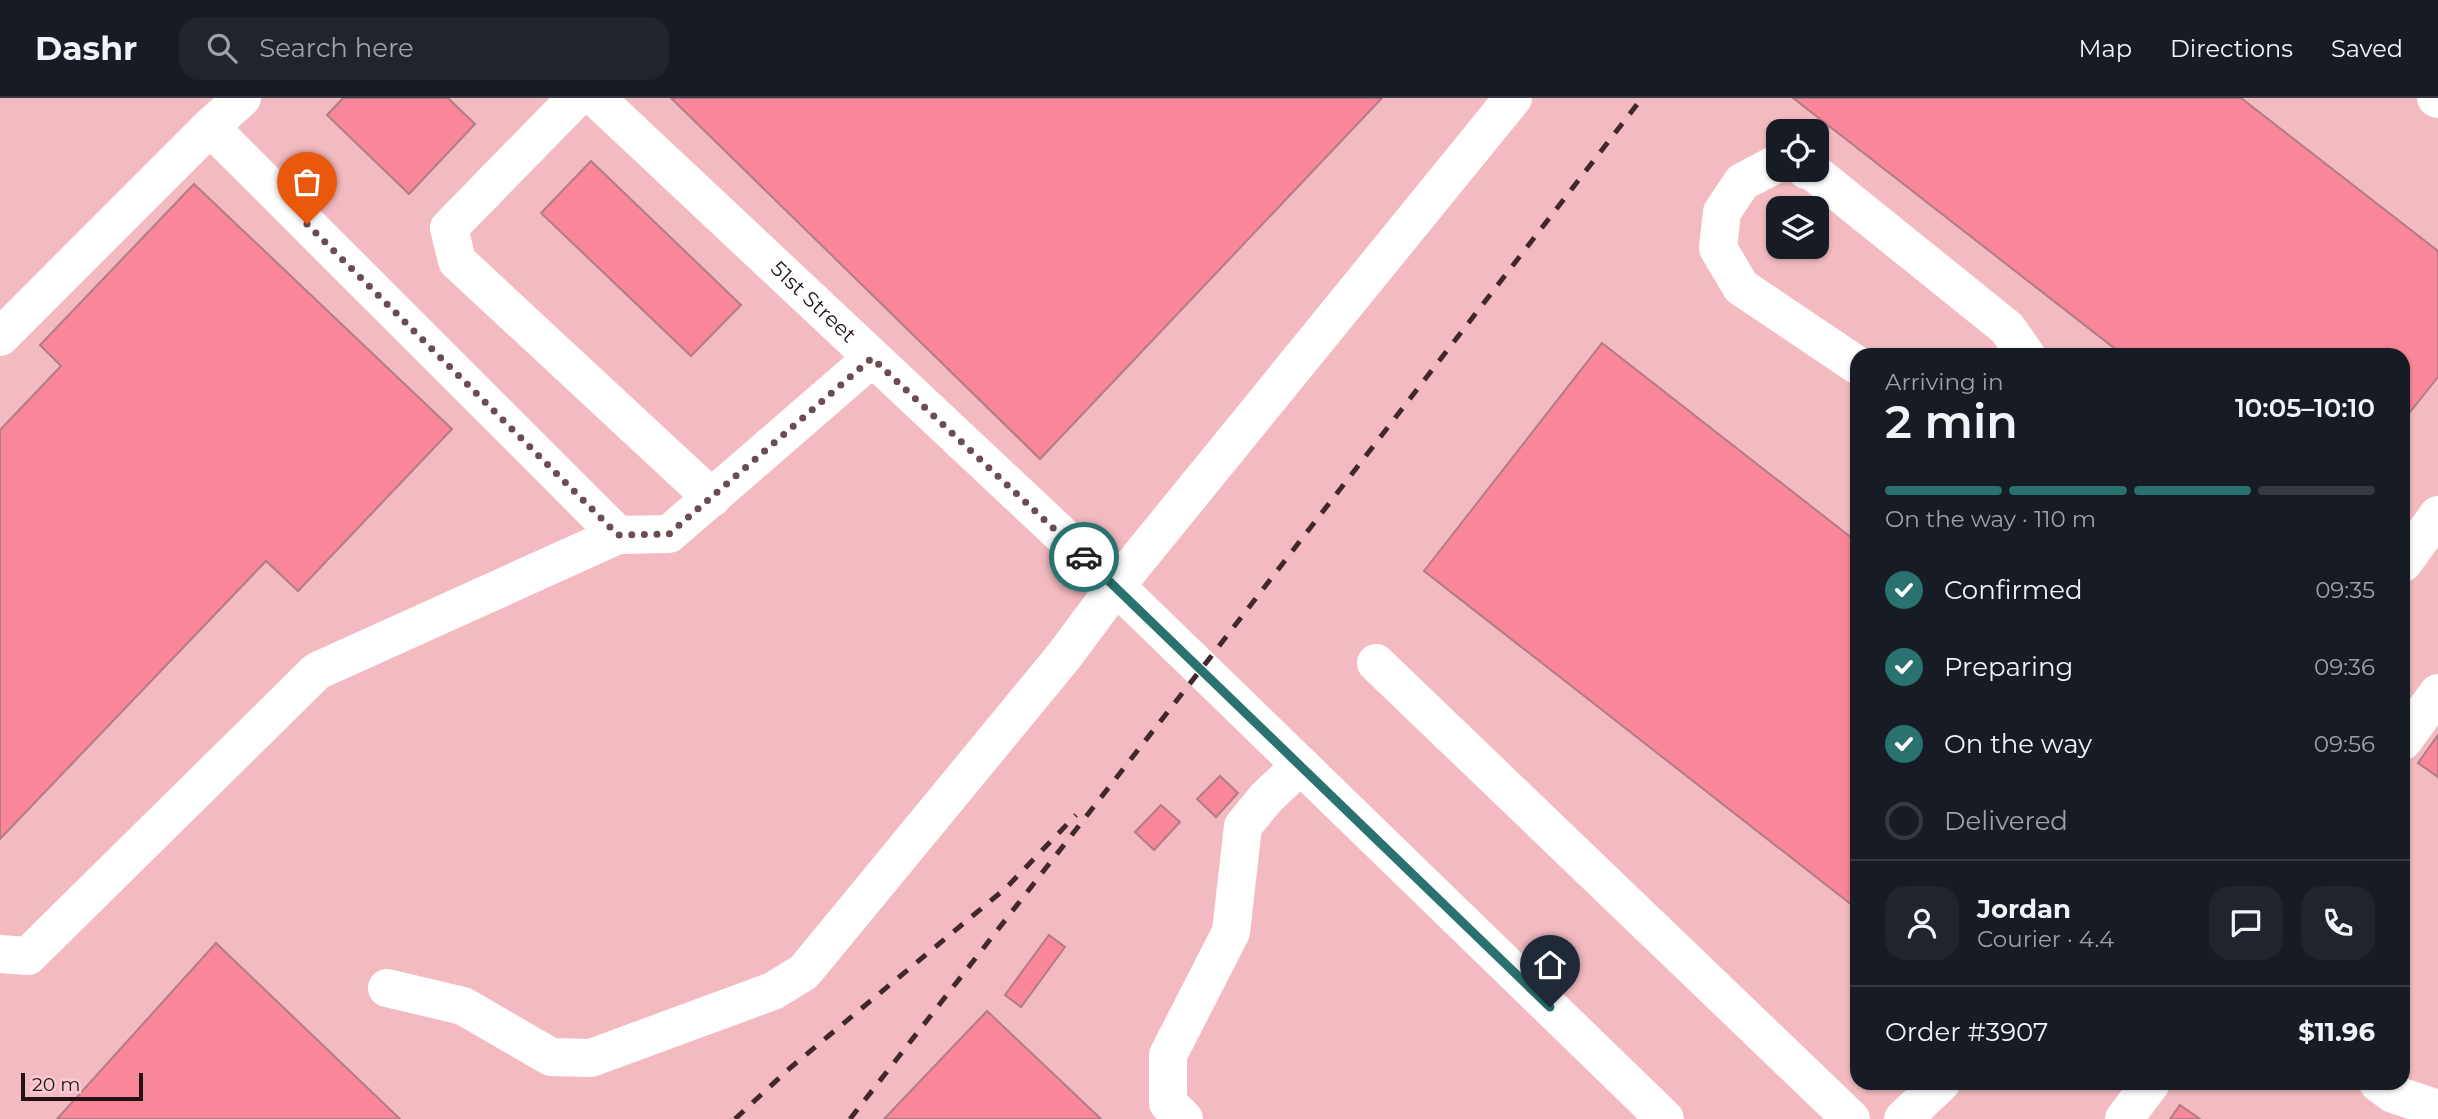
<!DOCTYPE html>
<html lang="en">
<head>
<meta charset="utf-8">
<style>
	body { margin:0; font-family:Montserrat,sans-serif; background:#20242c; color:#f1f3f6; height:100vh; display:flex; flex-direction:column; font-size:26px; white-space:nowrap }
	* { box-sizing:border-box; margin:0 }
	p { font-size:23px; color:#9ea1a6 }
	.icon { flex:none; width:38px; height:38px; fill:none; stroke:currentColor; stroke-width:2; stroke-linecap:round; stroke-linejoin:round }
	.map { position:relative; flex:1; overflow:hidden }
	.drawer { position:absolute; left:1850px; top:250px; width:560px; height:742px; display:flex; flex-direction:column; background:#171b24; border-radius:21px; box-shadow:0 2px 5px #0004 }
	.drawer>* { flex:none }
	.tools { position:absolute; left:1766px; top:21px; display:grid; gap:14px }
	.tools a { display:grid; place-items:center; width:63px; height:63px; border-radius:14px; background:#171b24; box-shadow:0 2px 5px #0004; font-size:35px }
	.scale { position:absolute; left:21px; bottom:18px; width:122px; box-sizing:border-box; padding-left:7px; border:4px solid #241114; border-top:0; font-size:19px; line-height:24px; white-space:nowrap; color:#241114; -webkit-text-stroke:5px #f9cbd0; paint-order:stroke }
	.pin { position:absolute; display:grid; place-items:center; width:60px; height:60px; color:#fff; margin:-72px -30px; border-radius:50% 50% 50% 0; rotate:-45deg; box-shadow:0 0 7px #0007 }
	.pin .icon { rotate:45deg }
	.courier { position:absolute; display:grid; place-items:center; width:70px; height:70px; margin:-35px; border:5px solid #29726f; border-radius:50%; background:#fff; color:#222; box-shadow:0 2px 9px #0007 }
	.head em { font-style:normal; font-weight:600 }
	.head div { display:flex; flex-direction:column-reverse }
	.head { display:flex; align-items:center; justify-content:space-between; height:119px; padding:0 35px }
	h1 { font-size:46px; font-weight:600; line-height:52px }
	.bar { display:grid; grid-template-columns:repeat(4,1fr); gap:10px 7px; align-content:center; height:84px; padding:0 35px }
	.bar i { height:9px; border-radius:5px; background:#363941 }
	.bar .on { background:#29726f }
	.bar p { grid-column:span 4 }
	.line { display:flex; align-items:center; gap:18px; padding:0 35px; border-top:2px solid #363941 }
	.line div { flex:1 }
	.round { display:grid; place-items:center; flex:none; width:74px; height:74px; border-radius:21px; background:#20242c }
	ol { padding:0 35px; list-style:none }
	li { display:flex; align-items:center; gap:21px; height:77px }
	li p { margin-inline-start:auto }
	li .icon { padding:7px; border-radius:50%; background:#29726f; color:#fff; stroke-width:4 }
	li:last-child { color:#9ea1a6 }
	li i { width:38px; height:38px; border:4px solid #363941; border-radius:50% }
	header { display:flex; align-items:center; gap:42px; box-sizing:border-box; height:98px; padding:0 35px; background:#171b24; border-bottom:2px solid #363941 }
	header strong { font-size:33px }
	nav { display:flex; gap:38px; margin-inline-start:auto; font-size:24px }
	.search { width:490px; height:63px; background:#20242c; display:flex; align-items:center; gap:18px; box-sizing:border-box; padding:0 24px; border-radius:21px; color:#9ea1a6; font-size:26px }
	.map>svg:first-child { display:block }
	.building { fill:#f98699; stroke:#b17d84; stroke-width:2 }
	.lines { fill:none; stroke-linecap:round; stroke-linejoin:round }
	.minor { stroke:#fff; stroke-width:38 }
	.rail { stroke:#40282b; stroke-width:5; stroke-dasharray:12 12; stroke-linecap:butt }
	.done { stroke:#6c4c51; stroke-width:7; stroke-dasharray:0 12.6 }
	.route { stroke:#29726f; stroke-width:9 }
	.labels { text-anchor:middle; stroke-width:7; stroke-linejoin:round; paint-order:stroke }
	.street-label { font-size:21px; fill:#241114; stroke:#f9cbd0 }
</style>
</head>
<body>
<header>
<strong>Dashr</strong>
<div class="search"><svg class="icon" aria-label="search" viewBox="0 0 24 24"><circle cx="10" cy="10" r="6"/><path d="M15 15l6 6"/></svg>Search here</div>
<nav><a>Map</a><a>Directions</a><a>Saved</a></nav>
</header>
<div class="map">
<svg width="2438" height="1021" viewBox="0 0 2438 1021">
	<rect width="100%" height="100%" fill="#f3bbc1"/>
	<path class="building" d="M 343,0 L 448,0 L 475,26 L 409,96 L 327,17 Z
		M 671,0 L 1382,0 L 1040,361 Z
		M 1793,0 L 2241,0 L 2438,153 L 2438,279 L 2403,323 L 2403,257 L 2123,257 Z
		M 591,63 L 741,207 L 691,258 L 541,115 Z
		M 194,86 L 452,331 L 298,493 L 266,463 L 0,741 L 0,332 L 61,268 L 40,247 Z
		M 1602,245 L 1857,444 L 1857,811 L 1424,473 Z
		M 2438,637 L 2438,679 L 2418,665 Z
		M 1220,678 L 1238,695 L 1216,719 L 1197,701 Z
		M 1161,707 L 1180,724 L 1154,752 L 1135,734 Z
		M 1049,837 L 1065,849 L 1021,909 L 1005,897 Z
		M 216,845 L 400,1021 L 57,1021 Z
		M 987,913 L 1101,1021 L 884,1021 Z
		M 2180,1007 L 2200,1021 L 2170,1021 Z"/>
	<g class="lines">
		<g class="minor">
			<path d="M 576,0 L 449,130 L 457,163 L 712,400"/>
			<path id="s1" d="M 596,0 L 1116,488 L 1665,1021"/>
			<path d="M 2436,0 L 2438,1"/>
			<path d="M 210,29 L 242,0"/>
			<path d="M 1778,65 L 1742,84 L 1722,114 L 1718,150 L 1741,189 L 1857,267"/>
			<path d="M 1806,72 L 1812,73 L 2007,230 L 2026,257"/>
			<path d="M 0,239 L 210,29 L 618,437"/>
			<path d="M 2403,465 L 2438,417"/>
			<path d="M 1376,565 L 1851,1021"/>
			<path d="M 2403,643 L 2438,595"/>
			<path d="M 0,856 L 28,858 L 317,573 L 618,437 L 669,436 L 872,260"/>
			<path d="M 387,890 L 463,908 L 551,959 L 591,960 L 773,893 L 804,874 L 1064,558 L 1116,488 L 1513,0"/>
			<path d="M 2378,985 L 2393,996 L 2438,1011"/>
			<path d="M 1184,1021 L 1168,1005 L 1168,957 L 1231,834 L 1243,728 L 1266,700 L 1301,667"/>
			<path d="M 1903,1021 L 1941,985"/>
			<path d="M 2124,1021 L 2151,985"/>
		</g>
		<path class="rail" d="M 735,1021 L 790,970 L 1006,790 L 1076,717
			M 850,1021 L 1202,570 L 1642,0"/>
	</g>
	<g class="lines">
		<path class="done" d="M 307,126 L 618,437 L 669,436 L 872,260 L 1084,459"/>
		<path class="route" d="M 1084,459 L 1550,909"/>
	</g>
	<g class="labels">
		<g class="street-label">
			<text dy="7" stroke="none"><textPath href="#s1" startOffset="298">51st Street</textPath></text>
		</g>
	</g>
</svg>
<div class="tools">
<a><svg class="icon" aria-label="locate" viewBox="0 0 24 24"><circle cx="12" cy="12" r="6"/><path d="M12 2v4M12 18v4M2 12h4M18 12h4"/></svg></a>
<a><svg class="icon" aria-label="layers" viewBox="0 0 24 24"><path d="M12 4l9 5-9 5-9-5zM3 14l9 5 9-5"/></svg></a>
</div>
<div class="scale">20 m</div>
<div class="pin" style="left:307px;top:126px;background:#ea580c"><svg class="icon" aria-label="bag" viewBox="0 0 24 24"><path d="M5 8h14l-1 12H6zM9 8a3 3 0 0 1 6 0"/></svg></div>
<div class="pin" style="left:1550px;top:909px;background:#1f2937"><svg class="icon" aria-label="home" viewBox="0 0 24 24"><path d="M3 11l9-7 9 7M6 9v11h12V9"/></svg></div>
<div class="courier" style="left:1084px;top:459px"><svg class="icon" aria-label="car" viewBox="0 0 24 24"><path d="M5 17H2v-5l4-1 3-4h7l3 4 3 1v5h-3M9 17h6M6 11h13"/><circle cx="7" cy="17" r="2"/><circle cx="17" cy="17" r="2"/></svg></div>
<section class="drawer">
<div class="head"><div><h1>2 min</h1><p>Arriving in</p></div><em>10:05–10:10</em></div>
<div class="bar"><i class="on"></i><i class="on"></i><i class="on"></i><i></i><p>On the way · 110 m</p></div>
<ol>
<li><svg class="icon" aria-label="check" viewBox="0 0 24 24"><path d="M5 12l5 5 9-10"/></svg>Confirmed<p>09:35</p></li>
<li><svg class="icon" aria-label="check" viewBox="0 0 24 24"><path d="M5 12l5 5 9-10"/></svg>Preparing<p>09:36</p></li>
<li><svg class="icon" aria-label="check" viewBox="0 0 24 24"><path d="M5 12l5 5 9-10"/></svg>On the way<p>09:56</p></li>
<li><i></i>Delivered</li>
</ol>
<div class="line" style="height:126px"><a class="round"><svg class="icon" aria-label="person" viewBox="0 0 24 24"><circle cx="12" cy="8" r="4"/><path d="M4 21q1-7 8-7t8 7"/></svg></a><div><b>Jordan</b><p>Courier · 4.4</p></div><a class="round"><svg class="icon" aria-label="chat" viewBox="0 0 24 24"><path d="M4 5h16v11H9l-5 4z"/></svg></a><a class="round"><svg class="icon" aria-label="phone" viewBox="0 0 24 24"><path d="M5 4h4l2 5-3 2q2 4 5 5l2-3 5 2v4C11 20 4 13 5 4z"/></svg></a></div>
<div class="line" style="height:91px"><div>Order #3907</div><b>$11.96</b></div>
</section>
</div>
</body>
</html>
